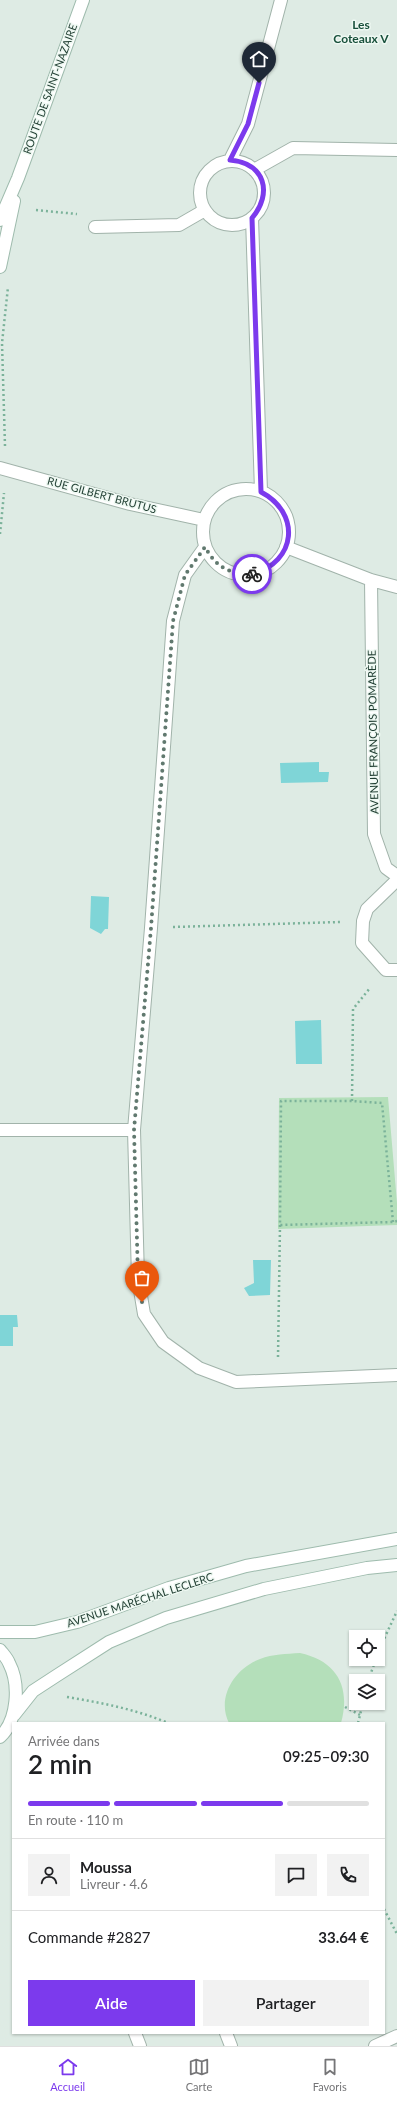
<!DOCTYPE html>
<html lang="fr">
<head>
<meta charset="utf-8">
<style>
	body { margin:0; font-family:Lato,sans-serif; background:#f2f2f2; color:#202124; height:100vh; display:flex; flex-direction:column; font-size:15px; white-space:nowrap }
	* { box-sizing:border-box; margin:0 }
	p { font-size:13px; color:#757577 }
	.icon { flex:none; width:22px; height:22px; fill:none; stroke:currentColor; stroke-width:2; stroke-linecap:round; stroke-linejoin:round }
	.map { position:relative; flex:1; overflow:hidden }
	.sheet { position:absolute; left:12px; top:1722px; width:373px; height:312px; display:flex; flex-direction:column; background:#fff; border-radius:0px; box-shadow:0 1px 3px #0004 }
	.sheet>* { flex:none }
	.controls { position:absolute; left:349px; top:1630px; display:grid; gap:8px }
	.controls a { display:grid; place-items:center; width:36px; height:36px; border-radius:0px; background:#fff; box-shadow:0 1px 3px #0004; font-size:20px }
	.pin { position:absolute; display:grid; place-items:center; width:34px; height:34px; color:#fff; margin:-41px -17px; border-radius:50% 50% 50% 0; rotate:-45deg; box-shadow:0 0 4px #0007 }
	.pin .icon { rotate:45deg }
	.courier { position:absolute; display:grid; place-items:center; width:40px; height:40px; margin:-20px; border:3px solid #7c3aed; border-radius:50%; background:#fff; color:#222; box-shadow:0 1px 5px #0007 }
	.summary em { font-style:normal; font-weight:600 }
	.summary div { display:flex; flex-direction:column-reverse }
	.summary { display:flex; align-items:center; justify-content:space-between; height:68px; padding:0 16px }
	h1 { font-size:26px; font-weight:600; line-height:30px }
	.bar { display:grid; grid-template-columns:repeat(4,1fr); gap:6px 4px; align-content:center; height:48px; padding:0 16px }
	.bar i { height:5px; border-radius:3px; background:#e0e0e0 }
	.bar .current { background:#7c3aed }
	.bar p { grid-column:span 4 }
	.line { display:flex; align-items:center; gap:10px; padding:0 16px; border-top:1px solid #e0e0e0 }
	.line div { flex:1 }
	.round { display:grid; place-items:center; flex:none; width:42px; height:42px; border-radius:0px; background:#f2f2f2 }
	.action { display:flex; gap:8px; margin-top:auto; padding:8px 16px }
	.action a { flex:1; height:46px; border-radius:0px; background:#7c3aed; color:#fff; font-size:16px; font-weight:600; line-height:46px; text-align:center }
	.action a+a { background:#f2f2f2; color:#202124 }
	.tabs { display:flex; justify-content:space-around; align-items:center; height:56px; border-top:1px solid #e0e0e0; background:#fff; font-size:11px; color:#757577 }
	.tabs a { display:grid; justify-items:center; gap:2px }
	.tabs .current { color:#7c3aed }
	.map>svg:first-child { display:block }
	.green { fill:#b4dfba }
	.water { fill:#7fd5d7 }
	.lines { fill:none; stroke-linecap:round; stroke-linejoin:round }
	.lane-casing { stroke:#a1b3aa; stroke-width:14 }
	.street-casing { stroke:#a1b3aa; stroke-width:14 }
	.secondary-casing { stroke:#9ebbad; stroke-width:14 }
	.path { stroke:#7bb29a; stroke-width:2.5; stroke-dasharray:2 3; stroke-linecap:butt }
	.lane { stroke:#fff; stroke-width:12 }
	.street { stroke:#fff; stroke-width:12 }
	.secondary { stroke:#fff; stroke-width:12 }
	.done { stroke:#61796f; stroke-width:4; stroke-dasharray:0 7.2 }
	.route { stroke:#7c3aed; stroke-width:5 }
	.labels { text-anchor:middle; stroke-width:3; stroke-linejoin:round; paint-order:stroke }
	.street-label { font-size:11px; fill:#1e3c30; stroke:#eef8f2 }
	.neighbourhood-label { font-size:12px; font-weight:bold; fill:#18503b; stroke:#eef8f2 }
</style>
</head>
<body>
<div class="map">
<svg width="397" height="2046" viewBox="0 0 397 2046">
	<rect width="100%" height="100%" fill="#deebe4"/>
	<path class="green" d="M 388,1097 L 397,1203 L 397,1225 L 278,1229 L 279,1098 Z
		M 300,1653 C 337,1661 351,1687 341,1723 L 229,1723 C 216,1697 235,1668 260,1659 C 273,1654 286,1654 300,1653 Z"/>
	<path class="water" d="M 319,762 L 319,772 L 329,772 L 328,782 L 281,783 L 280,763 Z
		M 91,896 L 109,897 L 108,929 L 105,929 L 101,934 L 90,928 Z
		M 321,1020 L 322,1064 L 296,1064 L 295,1021 Z
		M 253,1260 L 271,1260 L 270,1295 L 249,1296 L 244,1288 L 254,1283 Z
		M 0,1315 L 17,1315 L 18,1327 L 13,1327 L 13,1346 L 0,1346 Z"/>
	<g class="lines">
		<g class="lane-casing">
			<path id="lane" d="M 135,2033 L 140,2046
				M 226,2033 L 231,2046
				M 375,2046 L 397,2036"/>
		</g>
		<g class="street-casing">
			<path id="street" d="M 230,160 L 248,124 L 281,0
				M200 193a32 32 0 1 1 64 0a32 32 0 1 1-64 0Z
				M 254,170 L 293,148 L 397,150
				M 252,218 L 261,491
				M 95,227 L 179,225 L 205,210
				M 0,468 L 130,504 L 204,520
				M203 532a43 43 0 1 1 86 0a43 43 0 1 1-86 0Z
				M 205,547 L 185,575 L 173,621 L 151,928 L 134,1130 L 138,1278 L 144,1314 L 163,1342 L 199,1368 L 236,1382 L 397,1375
				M 286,547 L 371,580 L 397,587
				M 371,580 L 374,834 L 386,868 L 397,876
				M 397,880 L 367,909 L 363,921 L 362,943 L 386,970 L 397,970
				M 0,1130 L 134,1130"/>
		</g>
		<g class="secondary-casing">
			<path id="secondary" d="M 0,220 L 18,178 L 83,0
				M 0,267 L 14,201
				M 0,1632 L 35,1632 L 77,1622 L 169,1588 L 246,1566 L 397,1539
				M 0,1650 C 3,1654 7,1658 9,1663 C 20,1684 18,1720 0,1737
				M 14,1715 L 33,1691 L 56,1676 L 109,1642 L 166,1618 L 264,1589 L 367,1568 L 397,1565"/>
		</g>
		<path class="path" d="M 36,210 L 77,214
			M 5,446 L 2,343 L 8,287
			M 0,534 L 4,493
			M 173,927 L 340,922
			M 352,1101 L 353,1009 L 370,988
			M 393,1222 L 382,1103 L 352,1101 L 281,1101 L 280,1225 L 393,1222 L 397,1221
			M 278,1357 L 280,1225
			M 378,1652 L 397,1611
			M 368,1681 L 376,1659
			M 67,1697 C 102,1703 135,1709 168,1723
			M 345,1707 L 360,1715
			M 358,1723 L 363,1703
			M 384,1909 L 397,1934"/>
		<use href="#lane" class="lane"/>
		<use href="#street" class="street"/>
		<use href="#secondary" class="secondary"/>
	</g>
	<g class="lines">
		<path class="done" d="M 142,1302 L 138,1278 L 134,1130 L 151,928 L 173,621 L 185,575 L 205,547 C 216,567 229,574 252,574"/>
		<path class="route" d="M 252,574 C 297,562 301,513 261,492 L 252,218 C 273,193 265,163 230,160 L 248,124 L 259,83"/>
	</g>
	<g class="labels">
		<g class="street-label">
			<text transform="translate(50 89) rotate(-70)" y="4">ROUTE DE SAINT-NAZAIRE</text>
			<text transform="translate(102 495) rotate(15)" y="4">RUE GILBERT BRUTUS</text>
			<text transform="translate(373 732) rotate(-91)" y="4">AVENUE FRANÇOIS POMARÈDE</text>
			<text transform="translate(140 1600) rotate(-18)" y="4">AVENUE MARÉCHAL LECLERC</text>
		</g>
		<g class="neighbourhood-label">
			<text x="361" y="29">Les<tspan x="361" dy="14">Coteaux V</tspan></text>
		</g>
	</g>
</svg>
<div class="controls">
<a><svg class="icon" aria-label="locate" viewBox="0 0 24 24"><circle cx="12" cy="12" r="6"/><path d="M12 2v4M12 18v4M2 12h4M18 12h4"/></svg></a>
<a><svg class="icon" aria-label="layers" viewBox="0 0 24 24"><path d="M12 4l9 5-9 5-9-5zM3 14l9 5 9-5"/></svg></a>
</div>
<div class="pin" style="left:142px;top:1302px;background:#ea580c"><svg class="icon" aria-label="bag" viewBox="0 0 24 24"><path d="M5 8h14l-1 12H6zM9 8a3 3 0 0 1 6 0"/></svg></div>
<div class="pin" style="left:259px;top:83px;background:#1f2937"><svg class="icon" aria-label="home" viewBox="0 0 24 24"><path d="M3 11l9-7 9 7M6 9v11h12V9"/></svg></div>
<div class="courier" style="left:252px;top:574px"><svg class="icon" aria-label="bike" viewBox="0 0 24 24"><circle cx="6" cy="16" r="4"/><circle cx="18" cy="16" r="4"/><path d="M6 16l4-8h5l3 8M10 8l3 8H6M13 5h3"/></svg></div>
<section class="sheet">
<div class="summary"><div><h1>2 min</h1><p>Arrivée dans</p></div><em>09:25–09:30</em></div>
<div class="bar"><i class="current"></i><i class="current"></i><i class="current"></i><i></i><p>En route · 110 m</p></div>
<div class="line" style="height:72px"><a class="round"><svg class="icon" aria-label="person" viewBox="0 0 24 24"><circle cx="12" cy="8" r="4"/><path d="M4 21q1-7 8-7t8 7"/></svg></a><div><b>Moussa</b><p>Livreur · 4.6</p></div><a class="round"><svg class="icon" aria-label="chat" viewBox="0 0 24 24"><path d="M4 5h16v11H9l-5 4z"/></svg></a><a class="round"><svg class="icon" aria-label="phone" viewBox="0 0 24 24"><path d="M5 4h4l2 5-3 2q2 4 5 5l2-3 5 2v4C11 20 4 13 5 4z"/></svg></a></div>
<div class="line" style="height:52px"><div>Commande #2827</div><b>33.64 €</b></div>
<div class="action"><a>Aide</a><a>Partager</a></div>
</section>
</div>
<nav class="tabs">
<a class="current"><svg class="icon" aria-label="home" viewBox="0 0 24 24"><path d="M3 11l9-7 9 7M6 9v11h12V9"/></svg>Accueil</a>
<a><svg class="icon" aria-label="map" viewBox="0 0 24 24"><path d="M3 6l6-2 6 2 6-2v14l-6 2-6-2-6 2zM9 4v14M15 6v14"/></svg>Carte</a>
<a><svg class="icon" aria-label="saved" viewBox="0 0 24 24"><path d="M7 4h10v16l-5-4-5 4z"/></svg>Favoris</a>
</nav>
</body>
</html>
